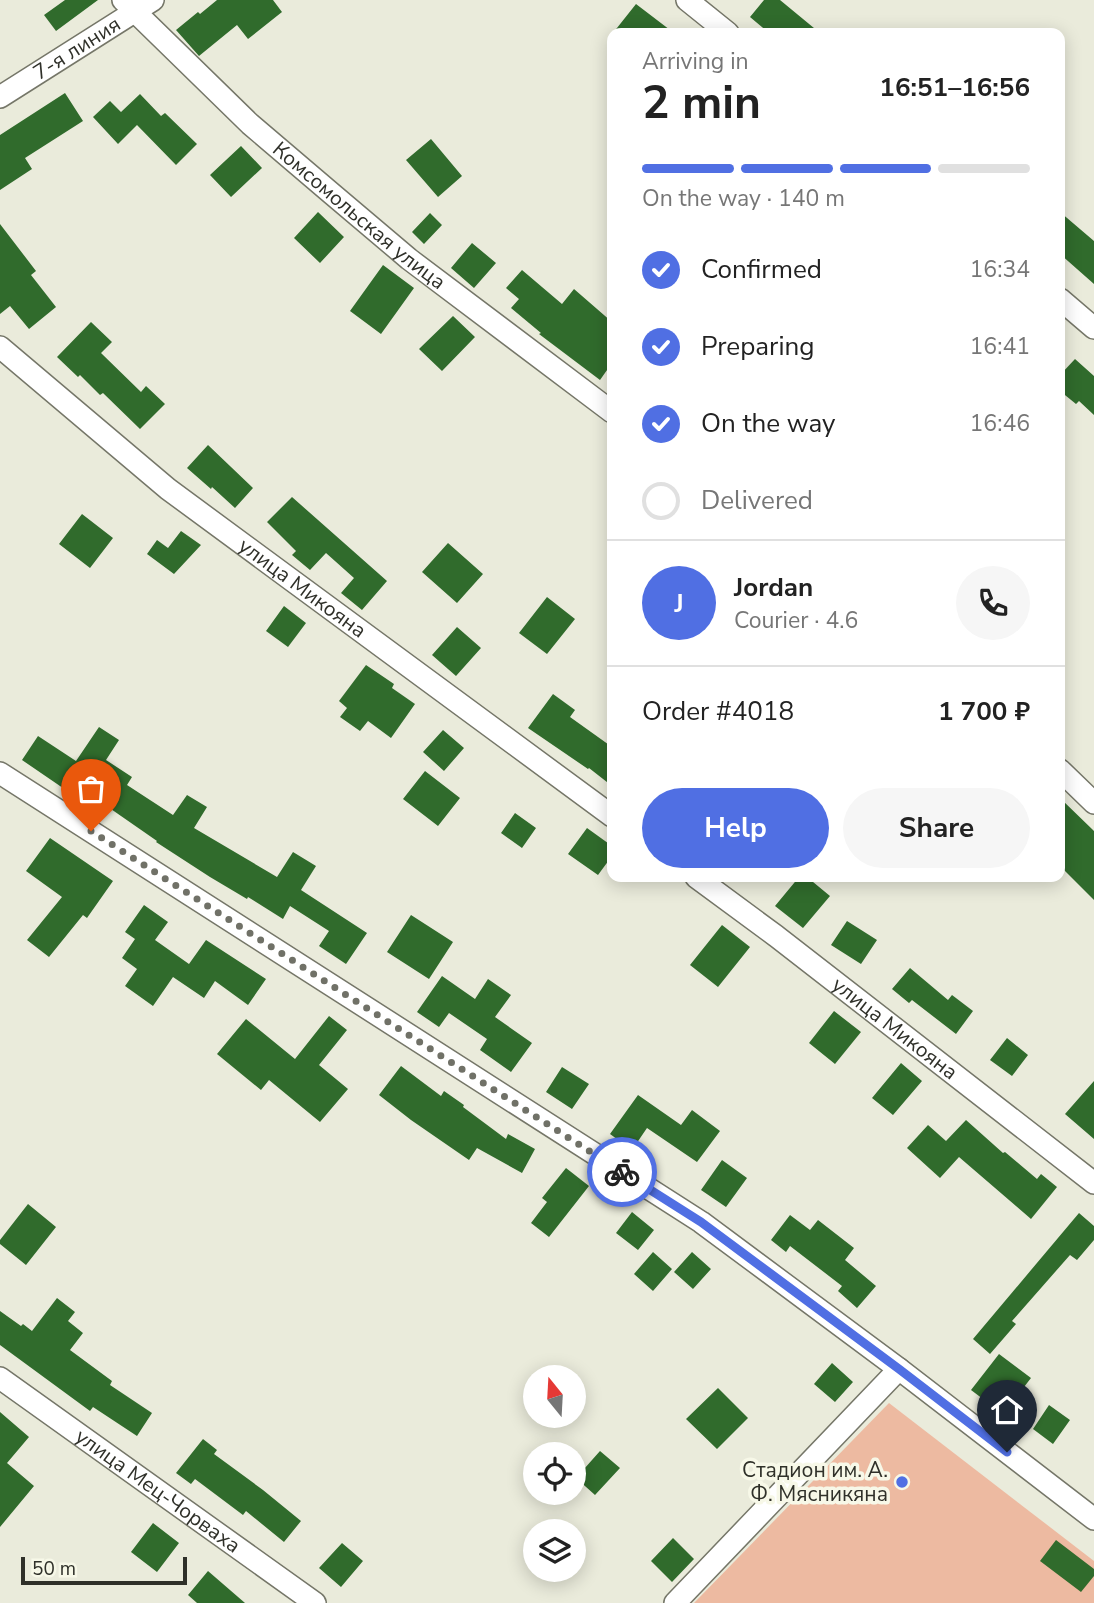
<!DOCTYPE html>
<html lang="en">
<head>
<meta charset="utf-8">
<style>
	body { margin:0; font-family:"Nunito Sans",sans-serif; background:#f6f6f6; color:#222; height:100vh; display:flex; flex-direction:column; font-size:26px; white-space:nowrap }
	* { box-sizing:border-box; margin:0 }
	p { font-size:23px; color:#767676 }
	.icon { flex:none; width:38px; height:38px; fill:none; stroke:currentColor; stroke-width:2; stroke-linecap:round; stroke-linejoin:round }
	.map { position:relative; flex:1; overflow:hidden }
	.sheet { position:absolute; left:607px; top:28px; width:458px; height:854px; display:flex; flex-direction:column; background:#fff; border-radius:14px; box-shadow:0 4px 18px #0003 }
	.sheet>* { flex:none }
	.needle { width:46px; rotate:342deg }
	.tools { position:absolute; left:523px; top:1365px; display:grid; gap:14px }
	.tools a { display:grid; place-items:center; width:63px; height:63px; border-radius:50%; background:#fff; box-shadow:0 4px 18px #0003; font-size:35px }
	.scale { position:absolute; left:21px; bottom:18px; width:166px; box-sizing:border-box; padding-left:7px; border:4px solid #2f3029; border-top:0; font-size:19px; line-height:24px; white-space:nowrap; color:#2f3029; -webkit-text-stroke:5px #f7f8e8; paint-order:stroke }
	.pin { position:absolute; display:grid; place-items:center; width:60px; height:60px; color:#fff; margin:-72px -30px; border-radius:50% 50% 50% 0; rotate:-45deg; box-shadow:0 0 7px #0007 }
	.pin .icon { rotate:45deg }
	.courier { position:absolute; display:grid; place-items:center; width:70px; height:70px; margin:-35px; border:5px solid #506fe3; border-radius:50%; background:#fff; color:#222; box-shadow:0 2px 9px #0007 }
	.headline em { font-style:normal; font-weight:700 }
	.headline div { display:flex; flex-direction:column-reverse }
	.headline { display:flex; align-items:center; justify-content:space-between; height:119px; padding:0 35px }
	h1 { font-size:46px; font-weight:700; line-height:52px }
	.bar { display:grid; grid-template-columns:repeat(4,1fr); gap:10px 7px; align-content:center; height:84px; padding:0 35px }
	.bar i { height:9px; border-radius:5px; background:#e0e0e0 }
	.bar .current { background:#506fe3 }
	.bar p { grid-column:span 4 }
	.line { display:flex; align-items:center; gap:18px; padding:0 35px; border-top:2px solid #e0e0e0 }
	.line div { flex:1 }
	.round { display:grid; place-items:center; flex:none; width:74px; height:74px; border-radius:37px; background:#f6f6f6 }
	ol { padding:0 35px; list-style:none }
	li { display:flex; align-items:center; gap:21px; height:77px }
	li p { margin-inline-start:auto }
	li .icon { padding:7px; border-radius:50%; background:#506fe3; color:#fff; stroke-width:4 }
	li:last-child { color:#767676 }
	li i { width:38px; height:38px; border:4px solid #e0e0e0; border-radius:50% }
	.button { display:flex; gap:14px; margin-top:auto; padding:14px 35px }
	.button a { flex:1; height:80px; border-radius:42px; background:#506fe3; color:#fff; font-size:28px; font-weight:700; line-height:80px; text-align:center }
	.button a+a { background:#f6f6f6; color:#222 }
	.map>svg:first-child { display:block }
	.green { fill:#edbaa1 }
	.building { fill:#306b2c }
	.lines { fill:none; stroke-linecap:round; stroke-linejoin:round }
	.minor-casing { stroke:#757668; stroke-width:24 }
	.minor { stroke:#fff; stroke-width:21 }
	.done { stroke:#707167; stroke-width:7; stroke-dasharray:0 12.6 }
	.route { stroke:#506fe3; stroke-width:9 }
	.poi-dot { fill:#506fe3; stroke:#f7f8e8; stroke-width:2.5 }
	.labels { text-anchor:middle; stroke-width:7; stroke-linejoin:round; paint-order:stroke }
	.street-label { font-size:21px; fill:#2f3029; stroke:#f7f8e8 }
	.poi-label { font-size:21px; fill:#2f3029; stroke:#f7f8e8; text-anchor:end }
</style>
</head>
<body>
<div class="map">
<svg width="1094" height="1603" viewBox="0 0 1094 1603">
	<rect width="100%" height="100%" fill="#eaebdb"/>
	<path class="green" d="M 889,1403 L 1094,1561 L 1094,1603 L 694,1603 Z"/>
	<path class="building" d="M 65,0 L 98,0 L 56,31 L 44,15 Z
		M 217,0 L 273,0 L 282,12 L 248,39 L 237,25 L 199,56 L 176,30 L 198,12 L 200,14 Z
		M 764,0 L 780,0 L 820,33 L 769,33 L 750,17 Z
		M 636,4 L 674,33 L 613,33 Z
		M 65,93 L 83,121 L 25,158 L 32,169 L 0,190 L 0,135 Z
		M 140,94 L 161,116 L 165,113 L 197,144 L 176,165 L 137,125 L 118,144 L 93,117 L 110,101 L 121,112 Z
		M 431,139 L 462,176 L 438,197 L 406,160 Z
		M 241,146 L 262,168 L 231,197 L 210,175 Z
		M 318,212 L 344,237 L 320,263 L 294,238 Z
		M 1060,212 L 1094,241 L 1094,284 L 1060,254 Z
		M 430,213 L 442,225 L 424,244 L 412,232 Z
		M 0,224 L 36,271 L 31,275 L 56,307 L 29,329 L 10,306 L 0,314 Z
		M 472,243 L 496,263 L 474,288 L 451,268 Z
		M 383,265 L 414,288 L 381,334 L 350,311 Z
		M 522,270 L 562,304 L 574,289 L 612,322 L 612,363 L 600,380 L 539,334 L 541,333 L 511,308 L 519,299 L 506,288 Z
		M 453,316 L 475,337 L 442,371 L 419,349 Z
		M 91,322 L 112,342 L 101,353 L 141,392 L 146,386 L 165,404 L 140,429 L 103,393 L 100,395 L 80,375 L 78,377 L 57,357 Z
		M 1075,359 L 1094,376 L 1094,415 L 1079,401 L 1076,404 L 1060,391 L 1060,375 Z
		M 208,445 L 253,488 L 235,508 L 212,487 L 211,489 L 187,468 Z
		M 292,497 L 387,581 L 362,610 L 341,593 L 354,578 L 326,553 L 310,570 L 292,555 L 296,551 L 267,522 Z
		M 82,514 L 113,538 L 90,568 L 59,544 Z
		M 181,531 L 201,545 L 174,574 L 147,554 L 157,540 L 168,548 Z
		M 448,543 L 483,574 L 457,603 L 422,572 Z
		M 547,597 L 575,619 L 547,654 L 519,633 Z
		M 284,606 L 306,623 L 288,647 L 266,631 Z
		M 457,627 L 481,648 L 456,676 L 432,655 Z
		M 366,665 L 394,684 L 392,688 L 415,704 L 391,738 L 368,721 L 360,731 L 340,717 L 347,708 L 339,701 Z
		M 553,694 L 575,710 L 570,717 L 612,747 L 612,786 L 589,768 L 588,769 L 528,728 Z
		M 99,727 L 119,740 L 106,760 L 132,777 L 127,785 L 173,815 L 187,795 L 207,807 L 194,828 L 277,877 L 293,852 L 316,866 L 301,890 L 367,933 L 346,964 L 319,946 L 329,931 L 290,906 L 283,919 L 248,897 L 247,899 L 210,877 L 156,842 L 157,841 L 85,791 L 79,799 L 22,760 L 38,736 L 76,761 Z
		M 443,730 L 464,748 L 444,771 L 423,752 Z
		M 425,771 L 460,798 L 438,826 L 403,799 Z
		M 1060,798 L 1094,831 L 1094,900 L 1060,866 Z
		M 515,813 L 536,828 L 522,848 L 501,833 Z
		M 587,828 L 612,846 L 612,856 L 598,875 L 568,854 Z
		M 50,838 L 113,881 L 87,918 L 83,915 L 49,957 L 27,940 L 62,897 L 26,871 Z
		M 799,877 L 807,877 L 830,896 L 803,928 L 775,906 Z
		M 144,905 L 168,922 L 155,940 L 189,964 L 206,940 L 266,979 L 248,1005 L 215,981 L 204,998 L 173,977 L 153,1006 L 125,986 L 137,969 L 122,958 L 135,939 L 125,932 Z
		M 411,915 L 453,942 L 429,979 L 387,952 Z
		M 847,921 L 877,940 L 861,964 L 831,945 Z
		M 722,925 L 750,947 L 718,987 L 690,965 Z
		M 910,968 L 948,1000 L 952,995 L 973,1011 L 956,1034 L 912,1000 L 909,1003 L 892,989 Z
		M 442,976 L 475,999 L 488,979 L 511,995 L 495,1017 L 532,1043 L 511,1072 L 480,1050 L 487,1039 L 449,1013 L 439,1027 L 417,1012 Z
		M 834,1011 L 861,1032 L 835,1064 L 809,1043 Z
		M 329,1016 L 347,1030 L 319,1065 L 348,1089 L 320,1122 L 269,1080 L 261,1090 L 217,1054 L 246,1019 L 295,1059 Z
		M 1007,1038 L 1028,1055 L 1012,1076 L 990,1060 Z
		M 901,1063 L 922,1081 L 893,1115 L 872,1098 Z
		M 401,1066 L 441,1096 L 444,1091 L 464,1105 L 463,1107 L 506,1139 L 508,1134 L 535,1149 L 522,1173 L 477,1148 L 469,1160 L 411,1120 L 379,1095 Z
		M 562,1067 L 589,1084 L 572,1109 L 546,1092 Z
		M 1094,1081 L 1094,1139 L 1065,1114 Z
		M 638,1095 L 681,1125 L 692,1110 L 720,1131 L 697,1162 L 647,1128 L 632,1150 L 610,1134 Z
		M 966,1120 L 1003,1153 L 1005,1152 L 1037,1179 L 1041,1174 L 1057,1187 L 1031,1219 L 959,1157 L 940,1178 L 907,1148 L 928,1125 L 946,1141 Z
		M 722,1160 L 747,1178 L 726,1207 L 701,1190 Z
		M 566,1168 L 589,1186 L 549,1237 L 531,1223 L 547,1202 L 542,1198 Z
		M 28,1204 L 56,1227 L 26,1265 L 0,1244 L 0,1240 Z
		M 632,1212 L 654,1230 L 638,1250 L 616,1233 Z
		M 1079,1213 L 1094,1226 L 1094,1240 L 1077,1260 L 1070,1255 L 1012,1321 L 1016,1324 L 990,1354 L 973,1339 Z
		M 790,1215 L 810,1230 L 818,1220 L 854,1248 L 845,1260 L 876,1286 L 857,1308 L 838,1291 L 842,1286 L 790,1246 L 786,1252 L 771,1240 Z
		M 653,1252 L 672,1269 L 653,1291 L 634,1274 Z
		M 692,1252 L 711,1269 L 693,1289 L 674,1272 Z
		M 57,1298 L 75,1312 L 68,1321 L 83,1333 L 70,1350 L 112,1381 L 110,1385 L 152,1413 L 137,1436 L 93,1407 L 90,1411 L 0,1345 L 0,1311 L 21,1326 L 23,1324 L 32,1331 Z
		M 999,1354 L 1031,1378 L 1003,1414 L 971,1390 Z
		M 832,1363 L 853,1382 L 835,1402 L 814,1384 Z
		M 718,1388 L 748,1418 L 717,1449 L 686,1419 Z
		M 1049,1405 L 1070,1420 L 1053,1444 L 1033,1429 Z
		M 0,1412 L 29,1437 L 7,1463 L 34,1486 L 0,1527 Z
		M 203,1439 L 217,1450 L 214,1454 L 263,1490 L 301,1521 L 284,1542 L 246,1511 L 243,1515 L 195,1479 L 191,1484 L 176,1473 Z
		M 600,1451 L 620,1468 L 595,1495 L 576,1478 Z
		M 153,1523 L 179,1543 L 157,1572 L 131,1552 Z
		M 673,1538 L 694,1559 L 672,1582 L 651,1561 Z
		M 1056,1540 L 1094,1569 L 1094,1576 L 1081,1592 L 1040,1561 Z
		M 342,1543 L 363,1561 L 341,1587 L 319,1568 Z
		M 208,1571 L 245,1603 L 197,1603 L 188,1595 Z"/>
	<g class="lines">
		<g class="minor-casing">
			<g id="minor">
				<path id="s1" d="M 123,0 L 250,124 L 331,193 L 409,259 L 612,412"/>
				<path d="M 687,0 L 728,33"/>
				<path id="s2" d="M 0,97 L 153,0"/>
				<path d="M 1060,299 L 1094,328"/>
				<path id="s3" d="M 0,347 L 168,489 L 612,816"/>
				<path d="M 1060,770 L 1094,803"/>
				<path d="M 0,773 L 701,1222 L 899,1369 L 1094,1519"/>
				<path id="s4" d="M 696,877 L 776,936 L 1094,1183"/>
				<path id="s5" d="M 0,1378 L 315,1603"/>
				<path d="M 675,1603 L 899,1369"/>
			</g>
		</g>
		<use href="#minor" class="minor"/>
	</g>
	<g class="lines">
		<path class="done" d="M 91,831 L 622,1172"/>
		<path class="route" d="M 622,1172 L 701,1222 L 899,1369 L 1007,1452"/>
	</g>
	<circle class="poi-dot" cx="902" cy="1482" r="7"/>
	<g class="labels">
		<g class="street-label">
			<text dy="7" stroke="none"><textPath href="#s2" startOffset="91">7-я линия</textPath></text>
			<text dy="7" stroke="none"><textPath href="#s1" startOffset="320">Комсомольская улица</textPath></text>
			<text dy="7" stroke="none"><textPath href="#s3" startOffset="387">улица Микояна</textPath></text>
			<text dy="7" stroke="none"><textPath href="#s4" startOffset="250">улица Микояна</textPath></text>
			<text dy="7" stroke="none"><textPath href="#s5" startOffset="194">улица Мец-Чорваха</textPath></text>
		</g>
		<g class="poi-label">
			<text x="888" y="1477">Стадион им. А.<tspan x="888" dy="24">Ф. Мясникяна</tspan></text>
		</g>
	</g>
</svg>
<div class="tools">
<a><svg class="needle" viewBox="-14 -14 28 28"><path d="M0-13l5 13h-10z" fill="#e53935"/><path d="M0 13l5-13h-10z" fill="#767676"/></svg></a>
<a><svg class="icon" aria-label="locate" viewBox="0 0 24 24"><circle cx="12" cy="12" r="6"/><path d="M12 2v4M12 18v4M2 12h4M18 12h4"/></svg></a>
<a><svg class="icon" aria-label="layers" viewBox="0 0 24 24"><path d="M12 4l9 5-9 5-9-5zM3 14l9 5 9-5"/></svg></a>
</div>
<div class="scale">50 m</div>
<div class="pin" style="left:91px;top:831px;background:#ea580c"><svg class="icon" aria-label="bag" viewBox="0 0 24 24"><path d="M5 8h14l-1 12H6zM9 8a3 3 0 0 1 6 0"/></svg></div>
<div class="pin" style="left:1007px;top:1452px;background:#1f2937"><svg class="icon" aria-label="home" viewBox="0 0 24 24"><path d="M3 11l9-7 9 7M6 9v11h12V9"/></svg></div>
<div class="courier" style="left:622px;top:1172px"><svg class="icon" aria-label="bike" viewBox="0 0 24 24"><circle cx="6" cy="16" r="4"/><circle cx="18" cy="16" r="4"/><path d="M6 16l4-8h5l3 8M10 8l3 8H6M13 5h3"/></svg></div>
<section class="sheet">
<div class="headline"><div><h1>2 min</h1><p>Arriving in</p></div><em>16:51–16:56</em></div>
<div class="bar"><i class="current"></i><i class="current"></i><i class="current"></i><i></i><p>On the way · 140 m</p></div>
<ol>
<li><svg class="icon" aria-label="check" viewBox="0 0 24 24"><path d="M5 12l5 5 9-10"/></svg>Confirmed<p>16:34</p></li>
<li><svg class="icon" aria-label="check" viewBox="0 0 24 24"><path d="M5 12l5 5 9-10"/></svg>Preparing<p>16:41</p></li>
<li><svg class="icon" aria-label="check" viewBox="0 0 24 24"><path d="M5 12l5 5 9-10"/></svg>On the way<p>16:46</p></li>
<li><i></i>Delivered</li>
</ol>
<div class="line" style="height:126px"><b class="round" style="background:#506fe3;color:#fff">J</b><div><b>Jordan</b><p>Courier · 4.6</p></div><a class="round"><svg class="icon" aria-label="phone" viewBox="0 0 24 24"><path d="M5 4h4l2 5-3 2q2 4 5 5l2-3 5 2v4C11 20 4 13 5 4z"/></svg></a></div>
<div class="line" style="height:91px"><div>Order #4018</div><b>1 700 ₽</b></div>
<div class="button"><a>Help</a><a>Share</a></div>
</section>
</div>
</body>
</html>
